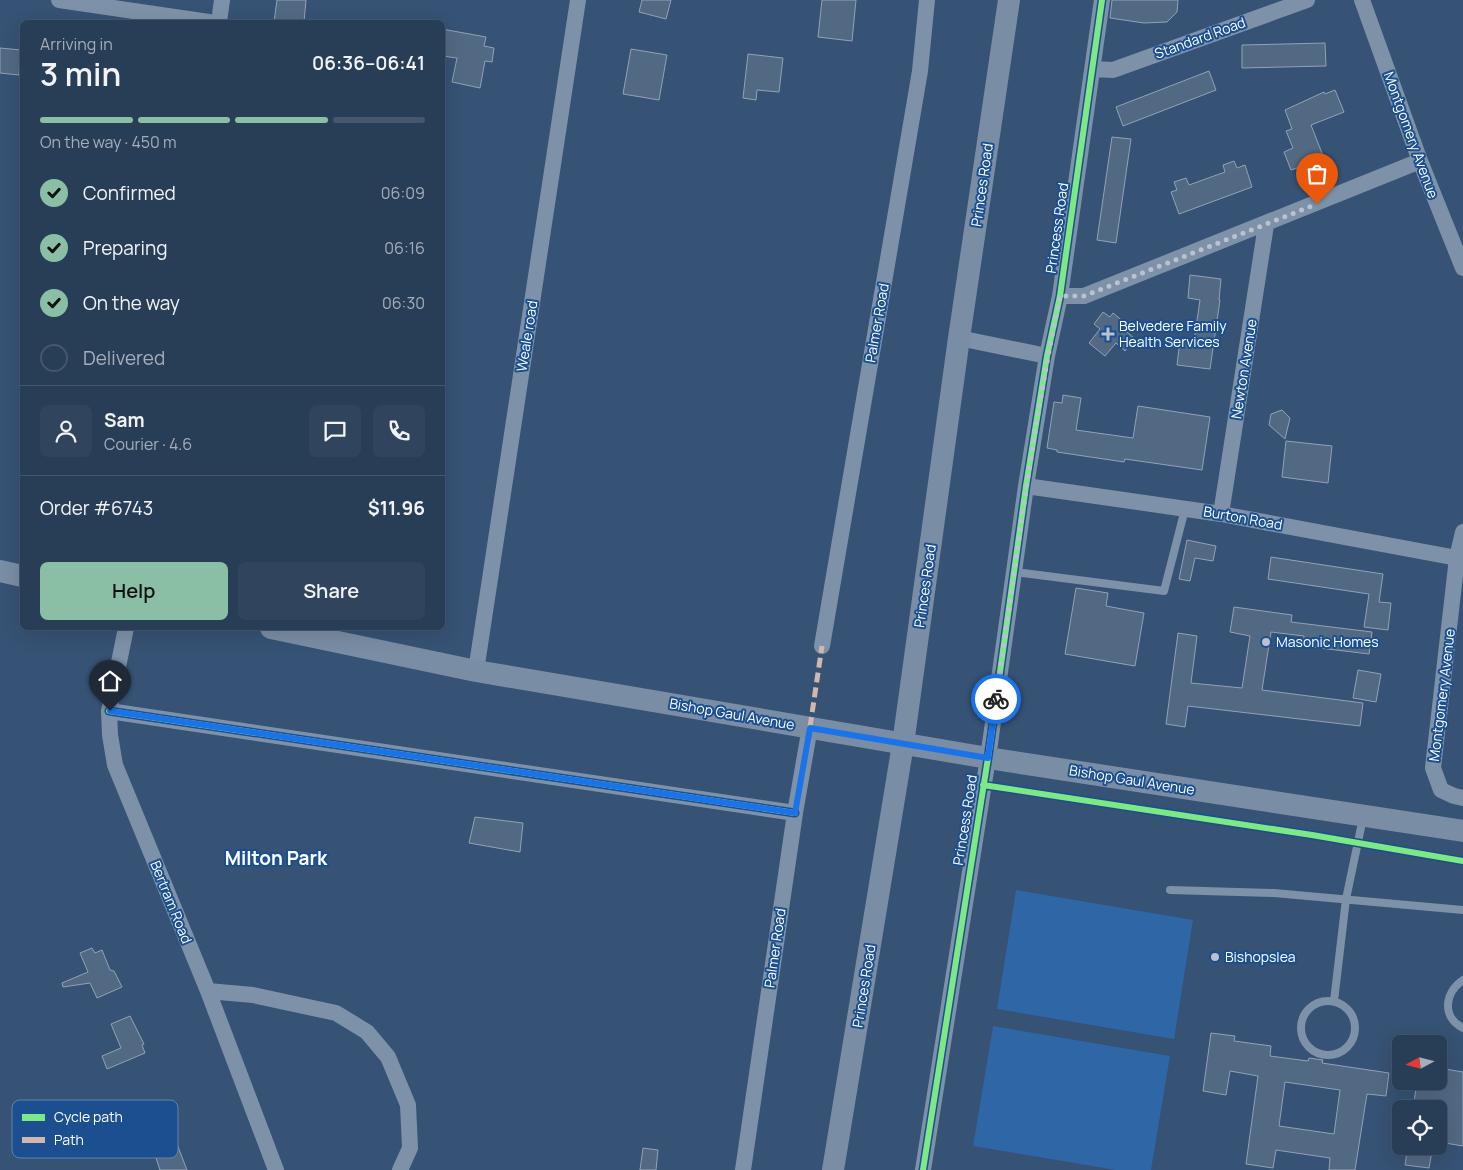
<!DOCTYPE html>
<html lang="en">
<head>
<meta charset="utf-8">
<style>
	body { margin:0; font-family:Manrope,sans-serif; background:#30455d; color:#f1f3f6; height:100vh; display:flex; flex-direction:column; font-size:19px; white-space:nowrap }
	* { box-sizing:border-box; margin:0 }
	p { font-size:16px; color:#a5aeba }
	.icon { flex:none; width:28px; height:28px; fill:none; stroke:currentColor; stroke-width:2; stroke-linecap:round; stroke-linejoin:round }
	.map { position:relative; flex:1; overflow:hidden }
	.sheet { position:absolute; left:20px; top:20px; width:425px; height:610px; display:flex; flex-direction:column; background:#283e57; border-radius:8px; box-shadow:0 5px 20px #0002,0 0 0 1px #44576d }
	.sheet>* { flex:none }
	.needle { width:32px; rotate:263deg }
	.controls { position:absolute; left:1392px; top:1035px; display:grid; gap:10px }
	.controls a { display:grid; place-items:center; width:55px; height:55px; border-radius:8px; background:#283e57; box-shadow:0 5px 20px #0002,0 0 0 1px #44576d; font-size:25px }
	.pin { position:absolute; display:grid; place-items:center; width:42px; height:42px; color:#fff; margin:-51px -21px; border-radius:50% 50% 50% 0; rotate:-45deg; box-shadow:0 0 5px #0007 }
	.pin .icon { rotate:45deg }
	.courier { position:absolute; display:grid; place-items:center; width:50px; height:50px; margin:-25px; border:4px solid #1a73e8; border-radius:50%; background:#fff; color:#222; box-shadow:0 1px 6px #0007 }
	.headline em { font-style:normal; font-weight:600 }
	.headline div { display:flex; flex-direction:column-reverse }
	.headline { display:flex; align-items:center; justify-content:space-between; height:85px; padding:0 20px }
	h1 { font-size:32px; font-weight:600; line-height:38px }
	.bar { display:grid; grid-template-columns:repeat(4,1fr); gap:8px 5px; align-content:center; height:60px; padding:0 20px }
	.bar i { height:6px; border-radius:4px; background:#44576d }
	.bar .on { background:#8abfa5 }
	.bar p { grid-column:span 4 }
	.line { display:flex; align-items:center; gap:12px; padding:0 20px; border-top:1px solid #44576d }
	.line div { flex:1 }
	.round { display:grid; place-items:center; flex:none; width:52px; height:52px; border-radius:8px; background:#30455d }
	ol { padding:0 20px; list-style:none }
	li { display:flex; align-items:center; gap:15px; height:55px }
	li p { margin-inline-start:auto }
	li .icon { padding:5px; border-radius:50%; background:#8abfa5; color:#111; stroke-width:4 }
	li:last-child { color:#a5aeba }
	li i { width:28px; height:28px; border:2px solid #44576d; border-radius:50% }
	.button { display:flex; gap:10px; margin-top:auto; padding:10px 20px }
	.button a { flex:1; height:58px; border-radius:8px; background:#8abfa5; color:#111; font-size:20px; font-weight:600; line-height:58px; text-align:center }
	.button a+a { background:#30455d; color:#f1f3f6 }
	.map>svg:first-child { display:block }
	.green { fill:#2f66a5 }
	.building { fill:#526984; stroke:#92a2b6; fill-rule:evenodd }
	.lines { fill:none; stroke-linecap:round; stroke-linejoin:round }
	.service { stroke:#7d92a8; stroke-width:8 }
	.minor { stroke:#7d92a8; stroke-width:16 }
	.secondary { stroke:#798da4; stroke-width:22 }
	.quiet { stroke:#d1b7ad; stroke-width:5; stroke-dasharray:10 5; stroke-linecap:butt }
	.cycleway-casing { stroke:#1b4f8f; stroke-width:9 }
	.cycleway { stroke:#7ce984; stroke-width:6 }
	.done { stroke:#b9c2ce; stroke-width:5; stroke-dasharray:0 9 }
	.route { stroke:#1a73e8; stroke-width:6 }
	.poi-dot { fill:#b9c2ce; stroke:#1b4f8f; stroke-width:2 }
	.labels { text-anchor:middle; stroke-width:4; stroke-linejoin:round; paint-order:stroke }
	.street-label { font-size:14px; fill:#fff; stroke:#1b4f8f }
	.poi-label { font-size:14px; fill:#fff; stroke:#1b4f8f; text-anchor:start }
	.district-label { font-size:19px; font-weight:bold; fill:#fff; stroke:#1b4f8f }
	.key { fill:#1b4f8f; stroke:#5f84b1; stroke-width:1 }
	.key-label { font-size:14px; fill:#fff }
</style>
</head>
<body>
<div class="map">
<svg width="1463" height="1170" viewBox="0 0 1463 1170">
	<rect width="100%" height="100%" fill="#365274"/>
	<path class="green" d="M 1016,890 L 1193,920 L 1174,1039 L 997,1009 Z
		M 993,1026 L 1170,1056 L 1151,1170 L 1116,1170 L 973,1146 Z"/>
	<path class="building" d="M 277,0 L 306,0 L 304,22 L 274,22 Z
		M 642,0 L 671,0 L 666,19 L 639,12 Z
		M 822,0 L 856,0 L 852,41 L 818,37 Z
		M 1112,0 L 1178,0 L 1177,12 L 1167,22 L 1144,23 L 1110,18 Z
		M 442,29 L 486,37 L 484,46 L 494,48 L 492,62 L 485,61 L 480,88 L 452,82 L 457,58 L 442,56 Z
		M 1325,43 L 1326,66 L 1242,68 L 1242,45 Z
		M 0,48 L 21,50 L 19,75 L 0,73 Z
		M 631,49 L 667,55 L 659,100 L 623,94 Z
		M 748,54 L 783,58 L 779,92 L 757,90 L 756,100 L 743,98 Z
		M 1209,71 L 1216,90 L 1123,126 L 1116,107 Z
		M 1335,90 L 1344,112 L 1311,125 L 1327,166 L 1303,175 L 1300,167 L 1291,170 L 1284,152 L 1293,148 L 1286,131 L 1292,129 L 1285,110 L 1324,92 L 1325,94 Z
		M 1112,137 L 1131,139 L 1116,243 L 1097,240 Z
		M 1234,161 L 1237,168 L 1245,165 L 1252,187 L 1179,214 L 1171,192 L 1177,190 L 1174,182 L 1186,178 L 1189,185 L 1225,172 L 1223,165 Z
		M 1190,275 L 1221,279 L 1219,300 L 1220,300 L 1210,369 L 1177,365 L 1180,340 L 1194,341 L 1200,300 L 1188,298 Z
		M 1103,312 L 1110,317 L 1113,313 L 1130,327 L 1126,331 L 1135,339 L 1125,351 L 1116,343 L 1105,356 L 1089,343 L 1100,329 L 1094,324 Z
		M 1063,395 L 1081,398 L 1076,430 L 1133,438 L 1138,406 L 1210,417 L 1202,470 L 1125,459 L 1124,462 L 1057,452 L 1057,450 L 1047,448 L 1054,402 L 1062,403 Z
		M 1282,410 L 1290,418 L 1285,439 L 1269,425 L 1271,414 Z
		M 1286,441 L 1332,446 L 1328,483 L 1282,477 Z
		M 1187,540 L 1216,546 L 1213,561 L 1195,558 L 1190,581 L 1179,579 Z
		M 1271,557 L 1383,574 L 1379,602 L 1391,603 L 1388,630 L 1364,627 L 1369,594 L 1268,579 Z
		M 1076,588 L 1108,593 L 1106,606 L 1144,613 L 1135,666 L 1065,654 Z
		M 1234,607 L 1292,615 L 1291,622 L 1372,632 L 1369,654 L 1303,646 L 1304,636 L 1271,632 L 1262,690 L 1363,703 L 1360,726 L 1188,706 L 1185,727 L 1166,724 L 1178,633 L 1197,636 L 1191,683 L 1242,688 L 1250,636 L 1230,632 Z
		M 1358,670 L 1381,674 L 1376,702 L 1353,698 Z
		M 475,817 L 523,823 L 520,852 L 469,843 Z
		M 92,948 L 95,953 L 102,950 L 110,970 L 114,971 L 122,987 L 97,998 L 90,983 L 63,987 L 62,983 L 88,972 L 80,953 Z
		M 130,1016 L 144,1044 L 142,1045 L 145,1053 L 107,1069 L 102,1056 L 121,1048 L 111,1024 Z
		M 1211,1033 L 1235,1036 L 1234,1041 L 1271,1046 L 1270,1056 L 1308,1061 L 1309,1058 L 1323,1060 L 1322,1063 L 1389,1073 L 1386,1096 L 1367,1094 L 1355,1170 L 1329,1170 L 1330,1158 L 1276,1150 L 1273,1168 L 1246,1164 L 1258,1076 L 1230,1071 L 1226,1095 L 1203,1091 ZM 1285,1082 L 1340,1090 L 1334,1134 L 1279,1126 Z
		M 1439,1068 L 1463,1072 L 1463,1146 L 1439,1142 L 1439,1109 L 1413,1109 L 1417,1081 L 1439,1081 Z
		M 175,1139 L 187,1170 L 160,1170 L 153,1149 Z
		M 1408,1146 L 1433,1146 L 1429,1168 L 1405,1165 Z
		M 643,1148 L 658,1150 L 656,1170 L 640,1170 Z"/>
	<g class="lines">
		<path class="service" d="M 1015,572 L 1164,591 L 1185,509
			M 1170,890 L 1274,893 L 1463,910
			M 1463,980 C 1445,992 1441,1017 1463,1028
			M 1334,1001 L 1346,899 L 1363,818
			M1301 1028a27 27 0 1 1 54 0a27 27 0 1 1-54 0Z"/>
		<path class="minor" d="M 59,0 L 209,22
			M 1362,0 L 1420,161 L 1463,268
			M 219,22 L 222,0
			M 1093,69 L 1113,70 L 1307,0
			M 1060,296 L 1084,296 L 1420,161
			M 959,338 L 1047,356
			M 1026,486 L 1221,514 L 1457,558
			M 1221,514 L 1266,225
			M 1463,532 L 1457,558 L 1433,768 L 1441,790 L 1454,796 L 1463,798
			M 126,628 L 109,711 L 110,735 L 115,765 L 208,991 L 276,1170
			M 822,646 L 920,71 L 927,0
			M 476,671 L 578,0
			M 109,711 L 795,813
			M 208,991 L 253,995 L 336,1013 L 367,1032 L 388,1057 L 408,1105 L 410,1148 L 400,1170
			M 743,1170 L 795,813 L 810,727
			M 923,1170 L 988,758 L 1026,486 L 1047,356 L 1060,296 L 1102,0"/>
		<path class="secondary" d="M 0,571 L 22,576
			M 271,628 L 476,671 L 988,758 L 1463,831
			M 833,1170 L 903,744 L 959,338 L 1009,0"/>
		<path class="quiet" d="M 810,727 L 822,646"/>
		<g class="cycleway-casing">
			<path id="cycleway" d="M 109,711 L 795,813
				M 983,785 L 1312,835 L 1463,861
				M 923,1170 L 988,758 L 1026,486 L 1047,356 L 1060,296 L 1102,0"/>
		</g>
		<use href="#cycleway" class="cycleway"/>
	</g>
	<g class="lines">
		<path class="done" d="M 996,699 C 1016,564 1032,429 1060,296 L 1084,296 L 1317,204"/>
		<path class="route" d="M 110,711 L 795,813 L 810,728 L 988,758 L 996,699"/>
	</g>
	<g class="poi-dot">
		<path d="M1105.5 326.5h5v5h5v5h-5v5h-5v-5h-5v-5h5z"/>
		<circle cx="1266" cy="642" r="5"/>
		<circle cx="1215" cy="957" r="5"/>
	</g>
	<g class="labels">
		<g class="street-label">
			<text transform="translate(1200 38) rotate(-20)" y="5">Standard Road</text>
			<text transform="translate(1411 135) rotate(70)" y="5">Montgomery Avenue</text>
			<text transform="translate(982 185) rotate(-82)" y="5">Princes Road</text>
			<text transform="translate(1057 228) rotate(-82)" y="5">Princess Road</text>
			<text transform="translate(877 323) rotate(-80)" y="5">Palmer Road</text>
			<text transform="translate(527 336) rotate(-81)" y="5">Weale road</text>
			<text transform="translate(1244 369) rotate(-81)" y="5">Newton Avenue</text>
			<text transform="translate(1243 518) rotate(10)" y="5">Burton Road</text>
			<text transform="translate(925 586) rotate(-82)" y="5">Princes Road</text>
			<text transform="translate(1442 695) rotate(-83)" y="5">Montgomery Avenue</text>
			<text transform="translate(732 714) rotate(10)" y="5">Bishop Gaul Avenue</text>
			<text transform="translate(1132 780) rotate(9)" y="5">Bishop Gaul Avenue</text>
			<text transform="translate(965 820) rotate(-81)" y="5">Princess Road</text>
			<text transform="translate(171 902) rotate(68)" y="5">Bertram Road</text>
			<text transform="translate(775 948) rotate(-82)" y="5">Palmer Road</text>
			<text transform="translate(864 986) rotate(-81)" y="5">Princes Road</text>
		</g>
		<g class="poi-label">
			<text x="1119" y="331">Belvedere Family<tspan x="1119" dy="16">Health Services</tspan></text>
			<text x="1276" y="647">Masonic Homes</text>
			<text x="1225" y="962">Bishopslea</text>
		</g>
		<g class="district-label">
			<text x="276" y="865">Milton Park</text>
		</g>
	</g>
	<rect x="12" y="1100" width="166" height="58" rx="8" class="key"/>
	<rect x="22" y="1114" width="23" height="7" fill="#7ce984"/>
	<rect x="22" y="1137" width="23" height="6" fill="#d1b7ad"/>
	<g class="key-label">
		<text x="54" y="1122">Cycle path</text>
		<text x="54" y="1145">Path</text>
	</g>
</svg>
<div class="controls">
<a><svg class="needle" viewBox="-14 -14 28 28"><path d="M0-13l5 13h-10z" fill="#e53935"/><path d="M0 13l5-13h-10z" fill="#a5aeba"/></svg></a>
<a><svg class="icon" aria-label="locate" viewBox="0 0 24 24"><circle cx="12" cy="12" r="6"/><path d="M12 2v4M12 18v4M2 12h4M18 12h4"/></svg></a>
</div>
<div class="pin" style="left:1317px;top:204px;background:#ea580c"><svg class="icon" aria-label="bag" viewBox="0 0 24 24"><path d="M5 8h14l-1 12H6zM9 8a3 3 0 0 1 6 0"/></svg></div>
<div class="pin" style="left:110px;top:711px;background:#1f2937"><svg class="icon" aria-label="home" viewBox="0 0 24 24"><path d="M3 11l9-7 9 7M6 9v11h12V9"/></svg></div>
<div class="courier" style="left:996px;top:699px"><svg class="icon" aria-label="bike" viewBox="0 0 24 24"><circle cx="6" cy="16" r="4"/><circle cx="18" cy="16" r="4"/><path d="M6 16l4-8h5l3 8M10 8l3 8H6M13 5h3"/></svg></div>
<section class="sheet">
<div class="headline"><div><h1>3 min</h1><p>Arriving in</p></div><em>06:36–06:41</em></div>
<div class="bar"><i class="on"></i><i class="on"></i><i class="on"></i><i></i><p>On the way · 450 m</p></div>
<ol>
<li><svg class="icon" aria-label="check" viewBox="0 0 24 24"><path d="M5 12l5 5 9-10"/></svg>Confirmed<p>06:09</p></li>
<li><svg class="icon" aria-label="check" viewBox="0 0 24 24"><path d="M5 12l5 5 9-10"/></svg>Preparing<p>06:16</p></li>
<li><svg class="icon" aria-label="check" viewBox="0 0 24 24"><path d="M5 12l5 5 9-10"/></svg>On the way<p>06:30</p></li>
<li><i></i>Delivered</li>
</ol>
<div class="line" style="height:90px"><a class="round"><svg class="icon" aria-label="person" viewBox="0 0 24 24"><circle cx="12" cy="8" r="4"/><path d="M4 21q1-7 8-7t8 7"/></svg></a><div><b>Sam</b><p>Courier · 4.6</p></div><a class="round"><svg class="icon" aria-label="chat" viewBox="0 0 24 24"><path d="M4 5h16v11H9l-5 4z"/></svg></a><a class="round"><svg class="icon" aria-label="phone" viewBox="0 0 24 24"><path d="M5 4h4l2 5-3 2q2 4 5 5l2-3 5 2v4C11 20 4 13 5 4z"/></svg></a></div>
<div class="line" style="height:65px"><div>Order #6743</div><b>$11.96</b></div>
<div class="button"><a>Help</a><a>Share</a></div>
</section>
</div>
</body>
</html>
